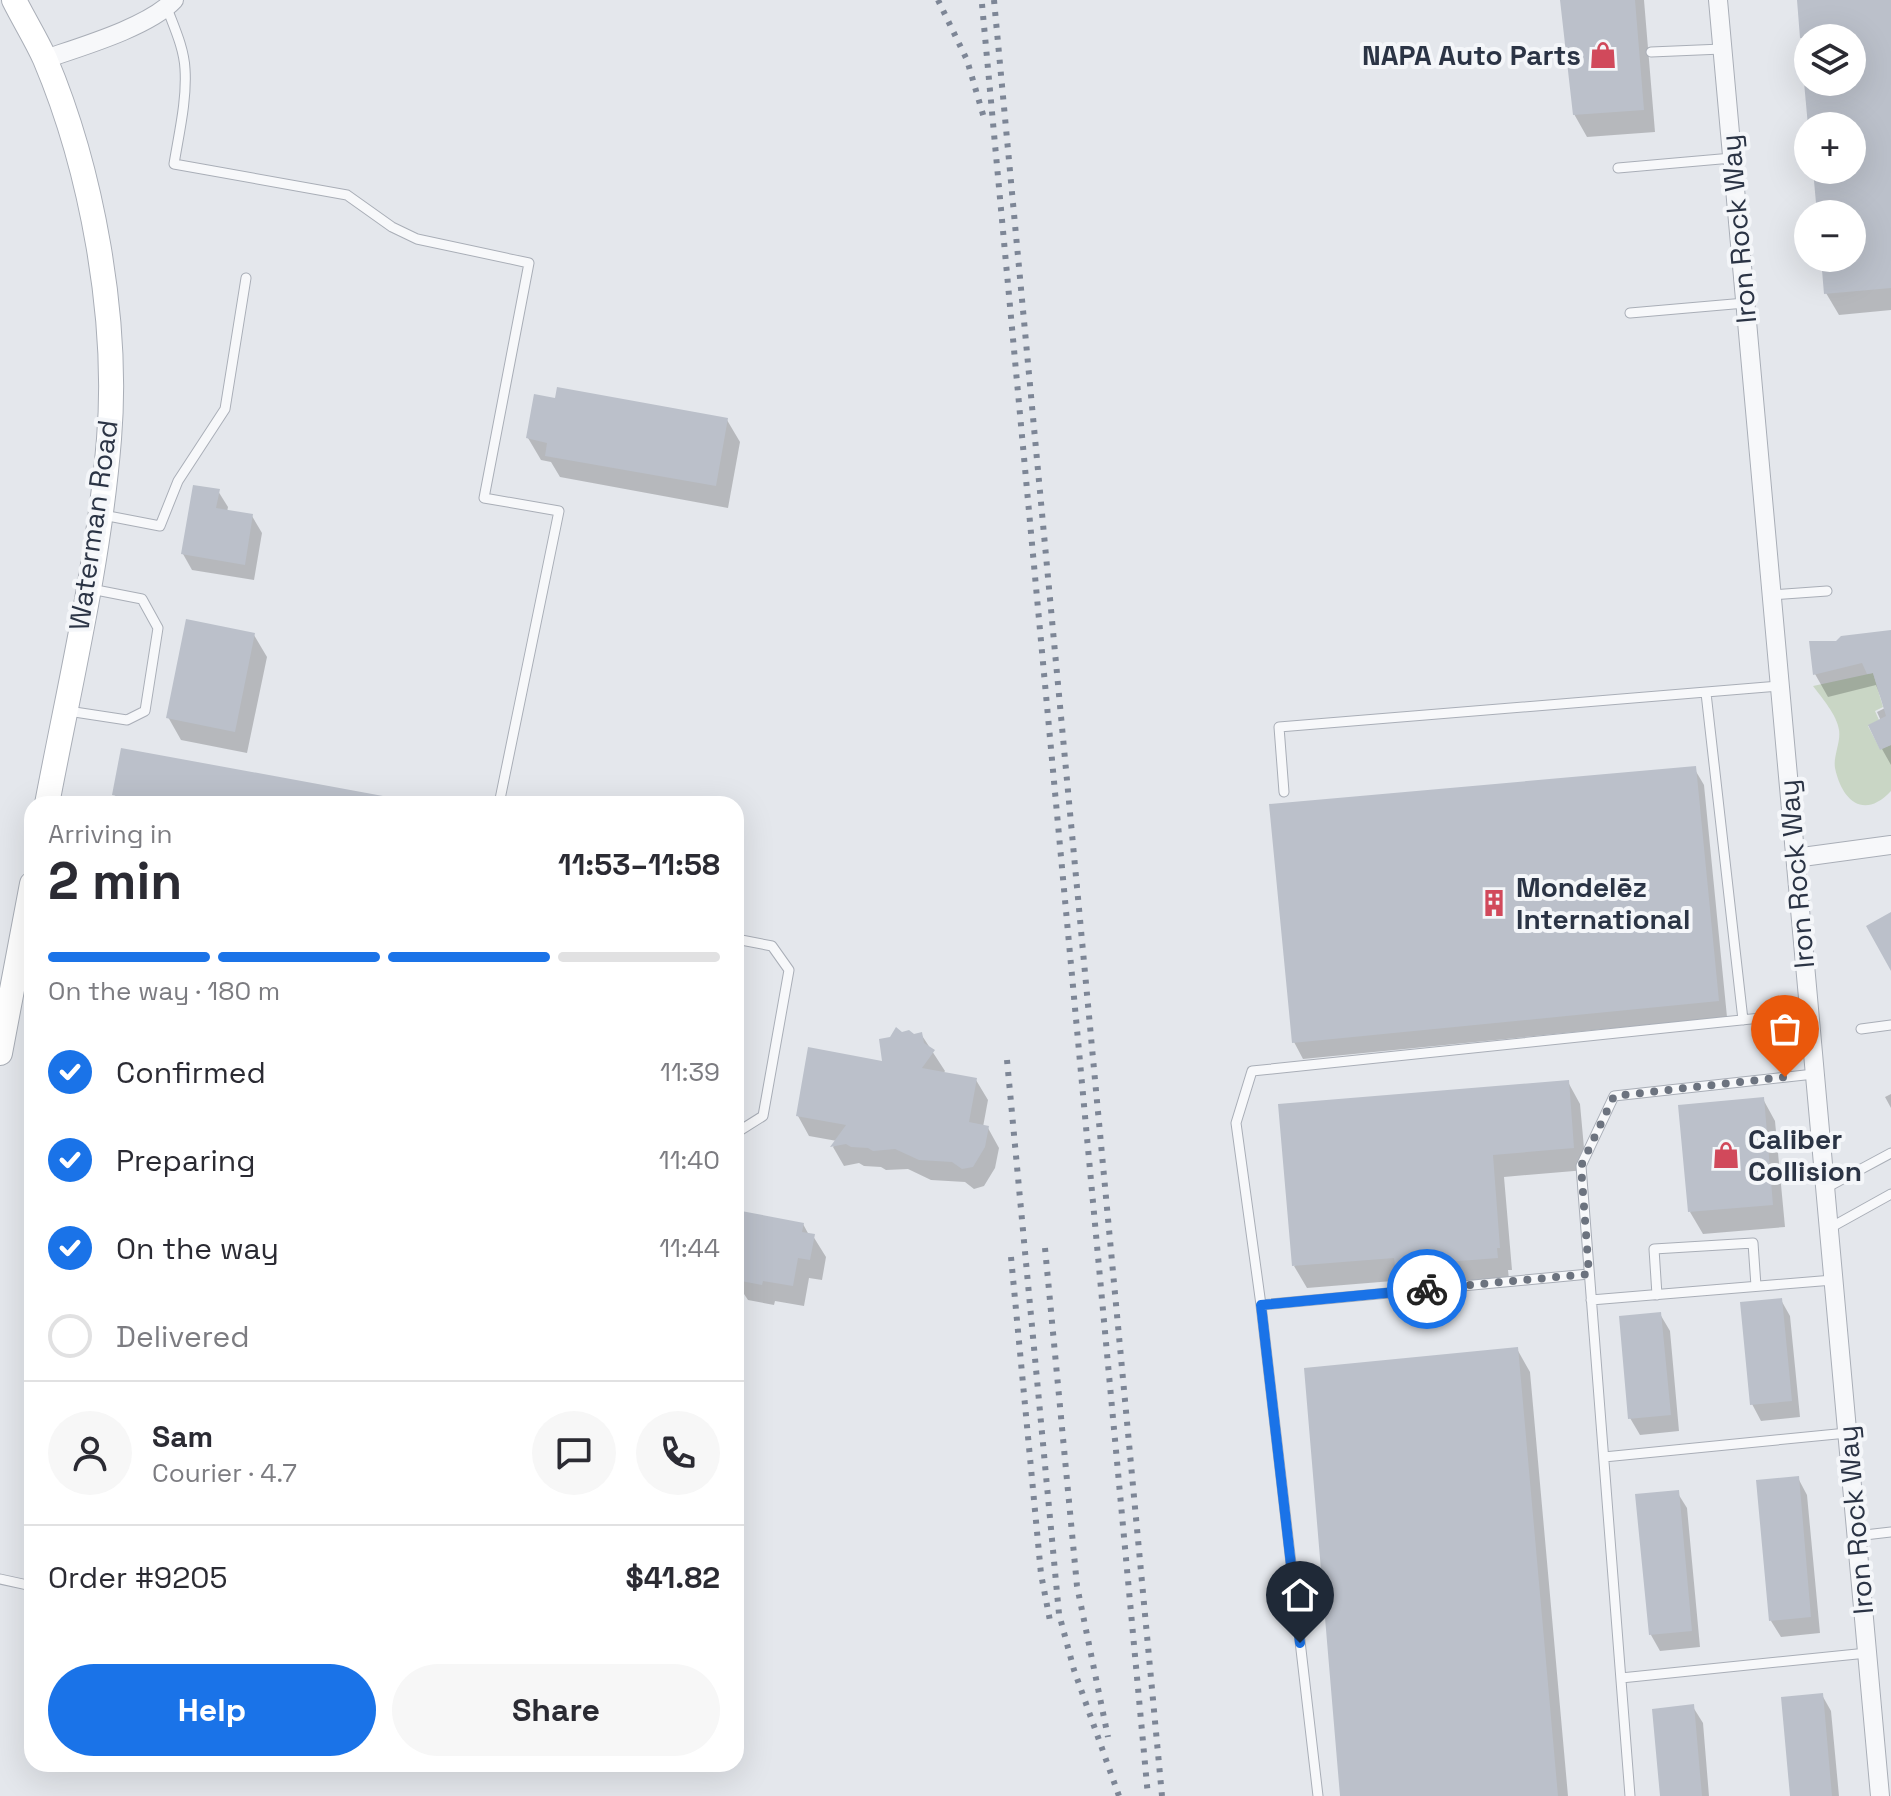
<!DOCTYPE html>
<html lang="en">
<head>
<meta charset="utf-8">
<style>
	body { margin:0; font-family:"Space Grotesk",sans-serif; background:#f7f7f7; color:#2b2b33; height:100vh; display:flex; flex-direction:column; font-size:30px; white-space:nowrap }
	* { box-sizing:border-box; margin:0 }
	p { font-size:26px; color:#7c7c81 }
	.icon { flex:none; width:44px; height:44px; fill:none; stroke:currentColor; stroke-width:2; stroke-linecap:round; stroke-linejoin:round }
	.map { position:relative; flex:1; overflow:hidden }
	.details { position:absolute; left:24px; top:796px; width:720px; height:976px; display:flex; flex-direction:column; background:#fff; border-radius:24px; box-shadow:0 8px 32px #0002 }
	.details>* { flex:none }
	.fabs { position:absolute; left:1794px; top:24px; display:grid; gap:16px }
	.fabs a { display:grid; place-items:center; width:72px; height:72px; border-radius:50%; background:#fff; box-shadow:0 8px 32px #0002; font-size:40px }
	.pin { position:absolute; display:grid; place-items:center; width:68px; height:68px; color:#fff; margin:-82px -34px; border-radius:50% 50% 50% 0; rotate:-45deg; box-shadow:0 0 8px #0007 }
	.pin .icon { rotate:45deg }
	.courier { position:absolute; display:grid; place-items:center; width:80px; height:80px; margin:-40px; border:6px solid #1a73e8; border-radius:50%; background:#fff; color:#222; box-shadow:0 2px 10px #0007 }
	.head em { font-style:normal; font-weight:700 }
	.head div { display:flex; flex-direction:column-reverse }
	.head { display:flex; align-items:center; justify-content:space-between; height:136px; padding:0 24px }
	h1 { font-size:52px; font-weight:700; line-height:60px }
	.bar { display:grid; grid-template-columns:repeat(4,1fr); gap:12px 8px; align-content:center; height:96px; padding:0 24px }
	.bar i { height:10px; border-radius:6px; background:#e1e1e2 }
	.bar .selected { background:#1a73e8 }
	.bar p { grid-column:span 4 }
	.line { display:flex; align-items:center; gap:20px; padding:0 24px; border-top:2px solid #e1e1e2 }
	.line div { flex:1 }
	.round { display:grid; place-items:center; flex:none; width:84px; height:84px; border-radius:42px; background:#f7f7f7 }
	ol { padding:0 24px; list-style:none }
	li { display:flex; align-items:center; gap:24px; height:88px }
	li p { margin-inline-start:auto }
	li .icon { padding:8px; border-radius:50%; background:#1a73e8; color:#fff; stroke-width:4 }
	li:last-child { color:#7c7c81 }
	li i { width:44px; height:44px; border:4px solid #e1e1e2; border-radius:50% }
	.action { display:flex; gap:16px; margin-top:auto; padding:16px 24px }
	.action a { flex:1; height:92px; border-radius:48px; background:#1a73e8; color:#fff; font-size:32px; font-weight:700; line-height:92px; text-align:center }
	.action a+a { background:#f7f7f7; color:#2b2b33 }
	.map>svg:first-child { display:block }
	.green { fill:#c9d6c5 }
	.shadow { fill:#0003; fill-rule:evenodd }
	.building { fill:#bbc0ca }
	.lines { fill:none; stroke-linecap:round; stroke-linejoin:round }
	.service-casing { stroke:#a9aeb7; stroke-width:11 }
	.minor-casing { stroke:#a9aeb7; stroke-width:20 }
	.secondary-casing { stroke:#a9aeb7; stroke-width:26 }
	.service { stroke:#f7f8fa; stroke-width:9 }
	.minor { stroke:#f7f8fa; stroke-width:18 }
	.secondary { stroke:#fff; stroke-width:24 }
	.rail { stroke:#7d8696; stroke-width:6; stroke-dasharray:4 8; stroke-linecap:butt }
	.done { stroke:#6c737f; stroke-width:8; stroke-dasharray:0 14.4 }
	.route { stroke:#1a73e8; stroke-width:10 }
	.labels { text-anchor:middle; stroke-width:8; stroke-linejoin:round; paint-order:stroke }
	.poi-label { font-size:28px; font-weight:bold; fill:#2b3445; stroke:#f4f6f9; text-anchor:start }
	.street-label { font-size:28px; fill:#2b3445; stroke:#f4f6f9 }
</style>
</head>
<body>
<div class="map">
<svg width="1891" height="1796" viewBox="0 0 1891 1796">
	<rect width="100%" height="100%" fill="#e4e7ec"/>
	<path class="green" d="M 1873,673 L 1883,707 L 1875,711 L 1879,720 L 1868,726 L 1880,749 L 1891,745 L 1891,791 C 1864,820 1842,801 1835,768 C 1833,756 1841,742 1839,730 C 1837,715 1822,698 1813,686 Z"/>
	<path class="shadow" d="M 1563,0 L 1644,0 L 1655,132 L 1587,137 L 1574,114 Z
		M 1799,0 L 1891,0 L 1891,310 L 1839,315 L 1826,293 L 1823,258 L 1852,258 L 1852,214 L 1819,214 L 1815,170 L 1852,170 L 1852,126 L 1810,126 ZM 1808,38 L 1852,38 L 1852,82 L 1808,82 Z
		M 727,420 L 740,442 L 728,508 L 560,477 L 551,462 L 541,460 L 528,438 Z
		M 218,491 L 228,507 L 227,512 L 252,516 L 262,533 L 254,580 L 192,570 L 183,554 Z
		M 1891,631 L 1891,765 L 1882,749 L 1881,721 L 1877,712 L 1885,708 L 1876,685 L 1828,697 L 1815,674 L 1811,643 L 1837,643 Z
		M 254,635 L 267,657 L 247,753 L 181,740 L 168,717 Z
		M 1694,768 L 1704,785 L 1727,1017 L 1303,1059 L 1294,1042 Z
		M 115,795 L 364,804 L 120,804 Z
		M 902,1034 L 914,1036 L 921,1034 L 945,1071 L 943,1074 L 976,1080 L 988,1100 L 983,1127 L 988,1128 L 999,1148 L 995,1168 L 984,1186 L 974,1189 L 965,1182 L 931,1180 L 908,1169 L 886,1170 L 881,1167 L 864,1166 L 859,1163 L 844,1166 L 833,1147 L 837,1141 L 809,1136 L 798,1116 L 885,1063 Z
		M 1568,1082 L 1580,1104 L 1586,1170 L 1504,1177 L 1512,1270 L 1508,1270 L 1509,1279 L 1409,1288 L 1405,1280 L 1307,1288 L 1294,1266 Z
		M 1891,1094 L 1891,1108 L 1885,1097 Z
		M 1763,1099 L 1775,1121 L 1785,1227 L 1703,1234 L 1690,1212 Z
		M 736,1212 L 803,1224 L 809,1235 L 813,1236 L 826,1257 L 822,1280 L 809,1278 L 804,1306 L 775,1301 L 774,1305 L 748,1300 L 744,1294 L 736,1293 Z
		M 1781,1300 L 1790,1316 L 1800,1417 L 1761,1421 L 1752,1404 Z
		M 1660,1314 L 1670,1331 L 1679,1431 L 1640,1435 L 1630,1418 Z
		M 1517,1349 L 1530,1372 L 1568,1796 L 1342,1796 Z
		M 1798,1478 L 1807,1495 L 1820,1633 L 1781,1637 L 1771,1621 Z
		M 1677,1492 L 1687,1508 L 1700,1647 L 1660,1651 L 1651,1635 Z
		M 1822,1695 L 1831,1711 L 1839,1796 L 1792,1796 Z
		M 1693,1707 L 1703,1723 L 1709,1796 L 1662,1796 Z"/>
	<path class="building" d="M 1560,0 L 1635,0 L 1644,110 L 1573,115 Z
		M 1797,0 L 1891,0 L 1891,288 L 1824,294 L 1821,258 L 1852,258 L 1852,214 L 1817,214 L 1813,170 L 1852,170 L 1852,126 L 1808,126 L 1804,82 L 1852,82 L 1852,38 L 1800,38 Z
		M 557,387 L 728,418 L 716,486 L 545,456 L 547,443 L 526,438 L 534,394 L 555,398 Z
		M 193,485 L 220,489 L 216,508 L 253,514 L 245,565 L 181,554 Z
		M 186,619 L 255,633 L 235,732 L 166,718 Z
		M 1891,630 L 1891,745 L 1880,750 L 1868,725 L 1886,716 L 1873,673 L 1867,674 L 1862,663 L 1813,675 L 1809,641 L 1836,641 L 1841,636 Z
		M 121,748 L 383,796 L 383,804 L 159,804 L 112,795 Z
		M 1696,766 L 1719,1001 L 1292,1043 L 1269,804 Z
		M 1891,912 L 1891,971 L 1866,926 Z
		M 896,1027 L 902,1032 L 909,1030 L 914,1034 L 922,1032 L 924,1043 L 935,1050 L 922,1068 L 977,1078 L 969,1122 L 989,1126 L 985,1147 L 973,1167 L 962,1169 L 952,1162 L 919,1160 L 895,1149 L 873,1151 L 868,1148 L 851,1147 L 846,1144 L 830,1147 L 846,1125 L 796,1116 L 808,1047 L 882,1061 L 879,1039 L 890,1037 Z
		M 1569,1080 L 1574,1148 L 1493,1155 L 1500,1248 L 1497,1248 L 1498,1258 L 1395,1266 L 1394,1258 L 1292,1266 L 1278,1104 Z
		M 1764,1097 L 1773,1205 L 1688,1212 L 1678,1105 Z
		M 736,1210 L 804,1223 L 802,1232 L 815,1234 L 810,1260 L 798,1258 L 793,1286 L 763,1281 L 762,1285 L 736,1280 Z
		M 1782,1298 L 1792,1401 L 1750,1405 L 1740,1302 Z
		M 1661,1312 L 1671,1415 L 1628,1419 L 1619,1316 Z
		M 1518,1347 L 1558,1796 L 1340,1796 L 1304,1368 Z
		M 1799,1476 L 1811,1617 L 1769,1621 L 1756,1480 Z
		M 1679,1490 L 1692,1631 L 1649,1635 L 1635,1494 Z
		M 1823,1693 L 1832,1796 L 1790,1796 L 1781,1697 Z
		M 1694,1704 L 1702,1796 L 1660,1796 L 1652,1709 Z"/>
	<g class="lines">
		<g class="service-casing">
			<path id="service" d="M 167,8 C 174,27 184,48 185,69 C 187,100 179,133 174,164 L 347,195 L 392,227 L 417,239 L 529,263 L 484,498 L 559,511 L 499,804
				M 1651,52 L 1722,49
				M 1618,168 L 1732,158
				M 1630,313 L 1745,303
				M 103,515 L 160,526 L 178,481 L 225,409 L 246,278
				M 1771,595 L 1827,591
				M 1706,693 L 1743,1020
				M 68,711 L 127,720 L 145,711 L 158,628 L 142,599 L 91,589
				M 1284,792 L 1279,727 L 1779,686
				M 736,939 L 772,946 L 789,970 L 763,1116 L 736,1133
				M 1861,1029 L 1891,1025
				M 1824,1189 L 1891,1153
				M 1828,1229 L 1891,1194
				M 1589,1274 L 1261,1305 L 1236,1123 L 1252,1071 L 1808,1013
				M 1657,1295 L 1654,1249 L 1753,1243 L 1756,1286
				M 1591,1300 L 1833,1280
				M 1261,1305 L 1318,1796
				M 1604,1457 L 1847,1433
				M 1856,1536 L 1891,1532
				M 0,1579 L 32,1586
				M 1621,1678 L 1867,1653
				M 1630,1796 L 1581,1166 L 1614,1096 L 1814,1074"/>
		</g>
		<g class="minor-casing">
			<path id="minor" d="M 1718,0 L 1880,1796
				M 45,59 C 80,47 149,27 174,0
				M 1795,858 L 1891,845"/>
		</g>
		<g class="secondary-casing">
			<path id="secondary" d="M 14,0 C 24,20 36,39 45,59 C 92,170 119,319 109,439 C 99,562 70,683 47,804
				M 0,1053 L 32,884"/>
		</g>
		<use href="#service" class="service"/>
		<use href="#minor" class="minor"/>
		<use href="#secondary" class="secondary"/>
		<path class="rail" d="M 938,0 L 967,60 L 984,118
			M 994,0 L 1162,1796
			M 982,4 L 1148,1796
			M 1007,1060 L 1059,1614 L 1074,1670 L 1119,1796
			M 1045,1248 L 1077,1586 L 1108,1737
			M 1011,1257 L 1041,1574 L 1051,1626"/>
	</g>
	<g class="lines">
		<path class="done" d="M 1427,1289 L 1589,1274 L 1581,1166 L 1614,1096 L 1785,1077"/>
		<path class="route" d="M 1300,1643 L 1261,1305 L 1427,1289"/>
	</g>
	<defs>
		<g id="shop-bare" transform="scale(2.16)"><path d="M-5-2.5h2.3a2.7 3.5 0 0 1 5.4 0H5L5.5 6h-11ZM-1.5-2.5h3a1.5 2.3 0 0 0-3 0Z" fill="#d1495b" stroke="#f4f6f9" stroke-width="2.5" paint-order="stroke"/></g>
		<g id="building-bare" transform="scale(2.16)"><path d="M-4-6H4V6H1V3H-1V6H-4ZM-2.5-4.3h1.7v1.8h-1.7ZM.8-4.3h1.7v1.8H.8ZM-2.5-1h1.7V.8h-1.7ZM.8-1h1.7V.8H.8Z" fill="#d1495b" stroke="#f4f6f9" stroke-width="2.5" paint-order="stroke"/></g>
	</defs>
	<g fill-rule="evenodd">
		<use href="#shop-bare" x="1603" y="55"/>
		<use href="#building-bare" x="1494" y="903"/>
		<use href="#shop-bare" x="1726" y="1155"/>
	</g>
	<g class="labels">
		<g class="poi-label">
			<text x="1581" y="65" text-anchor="end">NAPA Auto Parts</text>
			<text x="1516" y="897">Mondelēz<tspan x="1516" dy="32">International</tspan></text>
			<text x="1748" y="1149">Caliber<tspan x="1748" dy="32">Collision</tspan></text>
		</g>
		<g class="street-label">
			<text transform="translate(1738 229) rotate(-95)" y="10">Iron Rock Way</text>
			<text transform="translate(93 525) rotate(-82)" y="10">Waterman Road</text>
			<text transform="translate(1796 874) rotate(-95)" y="10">Iron Rock Way</text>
			<text transform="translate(1855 1520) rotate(-95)" y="10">Iron Rock Way</text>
		</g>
	</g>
</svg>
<div class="fabs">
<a><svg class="icon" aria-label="layers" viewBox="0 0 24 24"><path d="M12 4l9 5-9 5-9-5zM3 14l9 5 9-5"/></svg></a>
<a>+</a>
<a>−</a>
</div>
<div class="pin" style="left:1785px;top:1077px;background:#ea580c"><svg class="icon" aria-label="bag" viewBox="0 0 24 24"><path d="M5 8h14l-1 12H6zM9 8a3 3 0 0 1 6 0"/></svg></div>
<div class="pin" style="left:1300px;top:1643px;background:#1f2937"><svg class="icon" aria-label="home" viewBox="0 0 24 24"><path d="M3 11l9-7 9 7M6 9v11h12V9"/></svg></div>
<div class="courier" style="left:1427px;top:1289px"><svg class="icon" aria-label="bike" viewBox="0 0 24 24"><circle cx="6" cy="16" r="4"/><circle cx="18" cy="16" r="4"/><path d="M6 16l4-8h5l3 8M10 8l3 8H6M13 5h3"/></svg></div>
<section class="details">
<div class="head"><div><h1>2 min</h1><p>Arriving in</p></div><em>11:53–11:58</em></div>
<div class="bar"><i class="selected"></i><i class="selected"></i><i class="selected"></i><i></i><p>On the way · 180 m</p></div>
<ol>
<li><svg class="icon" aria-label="check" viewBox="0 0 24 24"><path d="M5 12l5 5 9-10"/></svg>Confirmed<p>11:39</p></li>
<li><svg class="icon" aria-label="check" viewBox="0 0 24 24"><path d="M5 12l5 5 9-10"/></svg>Preparing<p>11:40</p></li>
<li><svg class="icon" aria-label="check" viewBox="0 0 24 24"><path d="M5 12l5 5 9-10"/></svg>On the way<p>11:44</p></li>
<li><i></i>Delivered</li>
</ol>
<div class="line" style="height:144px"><a class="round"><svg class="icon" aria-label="person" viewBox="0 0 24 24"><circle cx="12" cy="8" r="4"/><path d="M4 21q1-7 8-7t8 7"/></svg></a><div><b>Sam</b><p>Courier · 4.7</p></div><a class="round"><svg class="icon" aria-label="chat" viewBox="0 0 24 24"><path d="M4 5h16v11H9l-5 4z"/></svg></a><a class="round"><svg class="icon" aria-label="phone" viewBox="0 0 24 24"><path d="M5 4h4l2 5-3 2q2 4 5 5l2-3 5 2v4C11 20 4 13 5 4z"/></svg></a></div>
<div class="line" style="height:104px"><div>Order #9205</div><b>$41.82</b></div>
<div class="action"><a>Help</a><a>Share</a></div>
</section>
</div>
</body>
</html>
